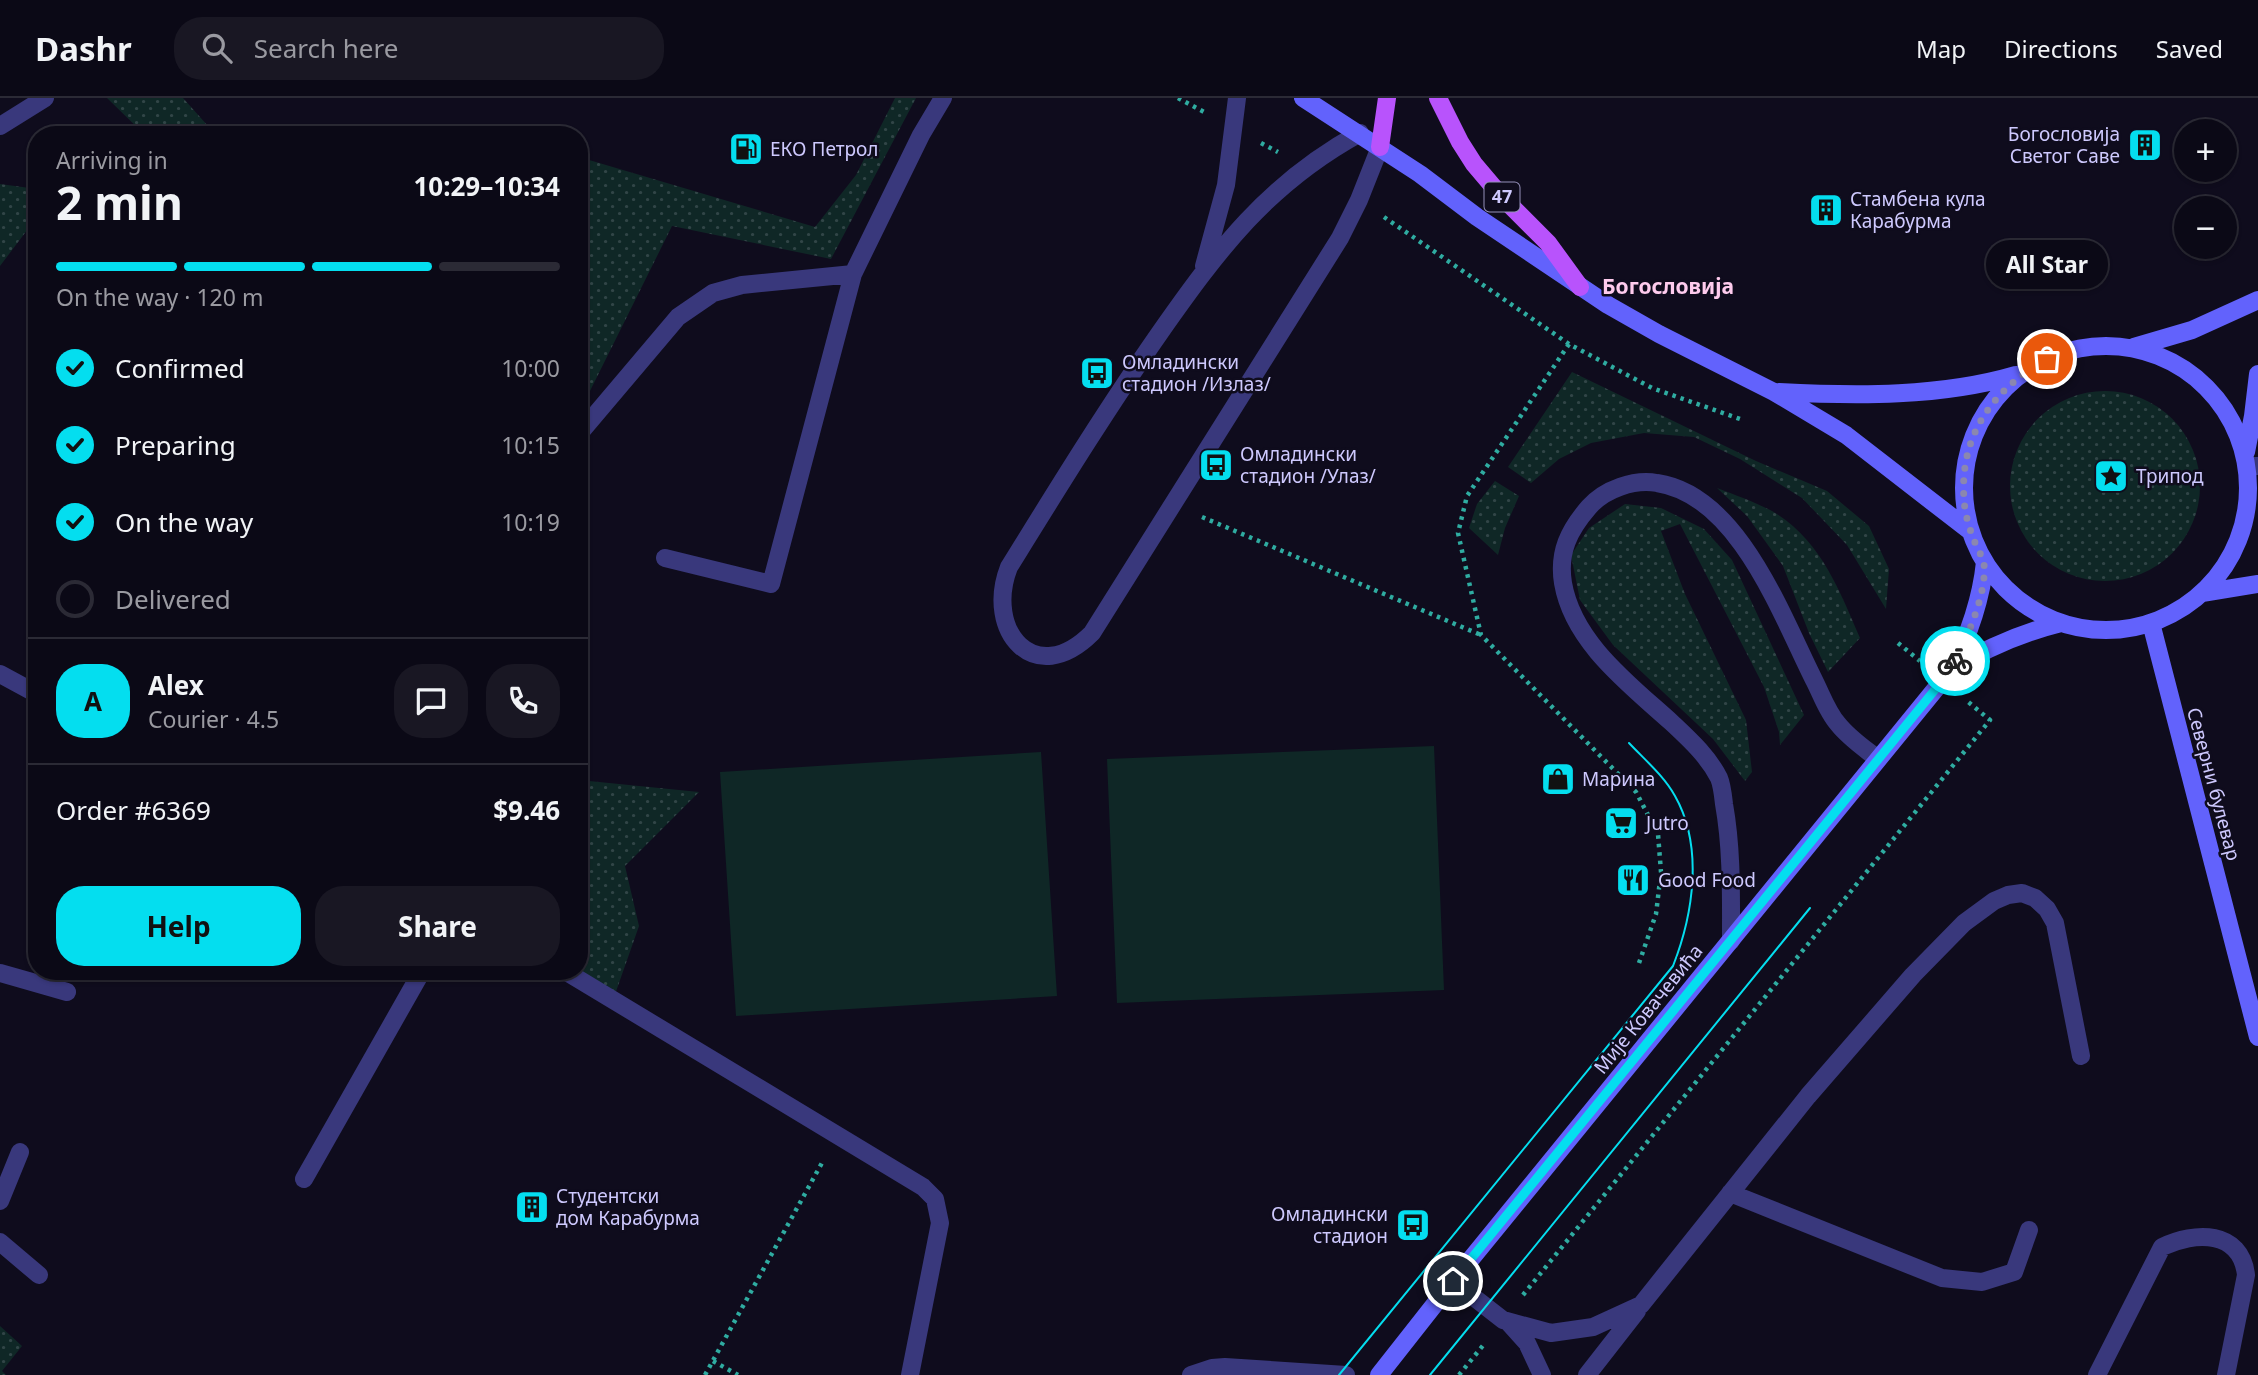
<!DOCTYPE html>
<html lang="en">
<head>
<meta charset="utf-8">
<style>
	body { margin:0; font-family:"Noto Sans",sans-serif; background:#191723; color:#f1f3f6; height:100vh; display:flex; flex-direction:column; font-size:26px; white-space:nowrap }
	* { box-sizing:border-box; margin:0 }
	p { font-size:23px; color:#9a9aa1 }
	.icon { flex:none; width:38px; height:38px; fill:none; stroke:currentColor; stroke-width:2; stroke-linecap:round; stroke-linejoin:round }
	.map { position:relative; flex:1; overflow:hidden }
	.drawer { position:absolute; left:28px; top:28px; width:560px; height:854px; display:flex; flex-direction:column; background:#0b0916; border-radius:28px; box-shadow:0 2px 5px #0004,0 0 0 2px #2b2a35 }
	.drawer>* { flex:none }
	.fabs { position:absolute; left:2174px; top:21px; display:grid; gap:14px }
	.fabs a { display:grid; place-items:center; width:63px; height:63px; border-radius:50%; background:#0b0916; box-shadow:0 2px 5px #0004,0 0 0 2px #2b2a35; font-size:35px }
	.pin { position:absolute; display:grid; place-items:center; width:60px; height:60px; color:#fff; margin:-30px; border:4px solid #fff; border-radius:50%; box-shadow:0 2px 7px #0007 }
	.courier { position:absolute; display:grid; place-items:center; width:70px; height:70px; margin:-35px; border:5px solid #04deef; border-radius:50%; background:#fff; color:#222; box-shadow:0 2px 9px #0007 }
	.bubble { position:absolute; height:49px; border-radius:24px; background:#0b0916; box-shadow:0 2px 5px #0004,0 0 0 2px #2b2a35; font-size:23px; font-weight:700; line-height:49px; text-align:center }
	.summary em { font-style:normal; font-weight:700 }
	.summary div { display:flex; flex-direction:column-reverse }
	.summary { display:flex; align-items:center; justify-content:space-between; height:119px; padding:0 28px }
	h1 { font-size:46px; font-weight:700; line-height:52px }
	.bar { display:grid; grid-template-columns:repeat(4,1fr); gap:10px 7px; align-content:center; height:84px; padding:0 28px }
	.bar i { height:9px; border-radius:5px; background:#2b2a35 }
	.bar .selected { background:#04deef }
	.bar p { grid-column:span 4 }
	.line { display:flex; align-items:center; gap:18px; padding:0 28px; border-top:2px solid #2b2a35 }
	.line div { flex:1 }
	.round { display:grid; place-items:center; flex:none; width:74px; height:74px; border-radius:28px; background:#191723 }
	ol { padding:0 28px; list-style:none }
	li { display:flex; align-items:center; gap:21px; height:77px }
	li p { margin-inline-start:auto }
	li .icon { padding:7px; border-radius:50%; background:#04deef; color:#111; stroke-width:4 }
	li:last-child { color:#9a9aa1 }
	li i { width:38px; height:38px; border:4px solid #2b2a35; border-radius:50% }
	.action { display:flex; gap:14px; margin-top:auto; padding:14px 28px }
	.action a { flex:1; height:80px; border-radius:28px; background:#04deef; color:#111; font-size:28px; font-weight:700; line-height:80px; text-align:center }
	.action a+a { background:#191723; color:#f1f3f6 }
	header { display:flex; align-items:center; gap:42px; box-sizing:border-box; height:98px; padding:0 35px; background:#0b0916; border-bottom:2px solid #2b2a35 }
	header strong { font-size:33px }
	nav { display:flex; gap:38px; margin-inline-start:auto; font-size:24px }
	.search { width:490px; height:63px; background:#191723; display:flex; align-items:center; gap:18px; box-sizing:border-box; padding:0 24px; border-radius:28px; color:#9a9aa1; font-size:26px }
	.map>svg:first-child { display:block }
	.green { fill:url(#green-dots) }
	.pitch { fill:#0f2726 }
	.lines { fill:none; stroke-linecap:round; stroke-linejoin:round }
	.path { stroke:#2faca1; stroke-width:4.5; stroke-dasharray:3.5 5; stroke-linecap:butt }
	.lane { stroke:#39387c; stroke-width:18 }
	.secondary { stroke:#6262fc; stroke-width:18 }
	.primary { stroke:#b853fc; stroke-width:18 }
	.tram { stroke:#04deef; stroke-width:2 }
	.done { stroke:#8b87af; stroke-width:7; stroke-dasharray:0 12.6 }
	.route { stroke:#04deef; stroke-width:9 }
	.labels { text-anchor:middle; stroke-width:5; stroke-linejoin:round; paint-order:stroke }
	.shield { fill:#0f0c1d; stroke:#9590ba; stroke-width:2 }
	.shield-label { font-size:18px; font-weight:bold; fill:#cec9fe }
	.poi-label { font-size:19px; fill:#cec9fe; stroke:#0f0c1d; text-anchor:start }
	.street-label { font-size:19px; fill:#cec9fe; stroke:#0f0c1d }
	.neighbourhood-label { font-size:21px; font-weight:bold; fill:#fecbed; stroke:#0f0c1d }
</style>
</head>
<body>
<header>
<strong>Dashr</strong>
<div class="search"><svg class="icon" aria-label="search" viewBox="0 0 24 24"><circle cx="10" cy="10" r="6"/><path d="M15 15l6 6"/></svg>Search here</div>
<nav><a>Map</a><a>Directions</a><a>Saved</a></nav>
</header>
<div class="map">
<svg width="2258" height="1277" viewBox="0 0 2258 1277">
	<defs>
		<pattern id="green-dots" width="8" height="8" patternUnits="userSpaceOnUse" patternTransform="scale(1.75)"><rect width="8" height="8" fill="#0f2726"/><path d="M2 2h.1M6 6h.1" fill="none" stroke="#314547" stroke-width="1.8" stroke-linecap="round"/></pattern>
	</defs>
	<rect width="100%" height="100%" fill="#0f0c1d"/>
	<path class="green" d="M 107,0 L 183,0 L 216,37 L 145,37 Z
		M 895,0 L 916,0 L 831,161 L 672,128 L 586,301 L 579,306 L 579,59 L 815,129 L 856,77 Z
		M 0,86 L 37,91 L 37,119 L 0,168 Z
		M 1572,274 L 1756,363 L 1827,393 L 1869,428 L 1889,471 L 1886,511 L 1847,447 L 1802,400 L 1740,361 L 1694,339 L 1644,335 L 1591,345 L 1559,361 L 1531,385 L 1508,369 Z
		M2010 388a95 95 0 1 1 190 0a95 95 0 1 1-190 0Z
		M 1495,383 L 1519,398 L 1505,430 L 1498,457 L 1469,430 L 1477,406 Z
		M 1717,390 C 1735,397 1755,404 1772,413 C 1820,441 1839,491 1860,540 L 1828,574 L 1809,535 L 1783,468 L 1747,418 Z
		M 1625,406 L 1661,410 L 1704,431 L 1732,462 L 1804,617 L 1780,647 L 1779,634 L 1764,589 L 1680,426 L 1661,433 L 1685,496 L 1746,622 L 1752,674 L 1745,683 L 1713,641 L 1613,547 L 1580,502 L 1571,457 L 1589,430 Z
		M 579,682 L 699,694 L 625,768 L 639,828 L 613,902 L 579,873 Z
		M 0,1228 L 22,1248 L 2,1273 L 6,1277 L 0,1277 Z"/>
	<path class="pitch" d="M 1434,648 L 1444,892 L 1117,905 L 1107,661 Z
		M 1041,654 L 1057,898 L 736,918 L 720,674 Z"/>
	<g class="lines">
		<path class="path" d="M 1178,0 L 1204,14
			M 1261,45 L 1278,54
			M 1384,119 L 1569,246 L 1652,290 L 1740,321
			M 1569,246 L 1467,398 L 1458,435 L 1481,537 L 1636,694 L 1658,736 L 1661,774 L 1656,816 L 1639,865
			M 1202,419 L 1481,537
			M 1898,545 L 1920,563
			M 1523,1197 L 1990,622 L 1967,603
			M 713,1263 L 738,1277
			M 705,1277 L 823,1063
			M 1459,1277 L 1485,1245"/>
		<path class="lane" d="M 0,28 L 45,0
			M 1360,35 C 1267,86 1218,152 1159,236 C 1106,312 1058,390 1009,469 C 984,533 1035,592 1092,535 L 1340,140 L 1359,102 L 1380,49
			M 1204,168 L 1226,87 L 1237,0
			M 579,336 L 678,219 L 713,195 L 742,187 L 853,176
			M 2247,368 L 2258,368
			M 665,460 L 771,486 L 853,176 L 921,37 L 943,0
			M 0,576 L 37,596
			M 1731,843 C 1731,796 1732,751 1724,706 C 1723,697 1722,687 1719,680 C 1708,658 1689,641 1671,624 C 1629,586 1573,544 1563,485 C 1558,454 1569,432 1589,409 C 1605,391 1634,381 1657,385 C 1739,397 1782,519 1815,584 C 1822,598 1828,615 1838,626 C 1849,640 1864,650 1878,661
			M 565,873 L 923,1089 L 935,1101 L 940,1125 L 910,1277
			M 0,875 L 67,894
			M 304,1081 L 422,873
			M 1730,1095 L 1942,1180 L 1982,1184 L 2014,1174 L 2029,1132
			M 0,1103 L 20,1054
			M 0,1144 L 39,1177
			M 1453,1183 L 1503,1222 L 1551,1235 L 1593,1229 L 1641,1207 L 1808,998 L 1913,877 L 1964,825 L 1994,803 L 2008,797 L 2022,795 L 2035,800 L 2047,811 L 2055,825 L 2081,958
			M 1509,1225 L 1527,1245 L 1542,1277
			M 1191,1277 L 1212,1270 L 1225,1269 L 1346,1277
			M 1587,1277 L 1637,1213
			M 2097,1277 L 2162,1149 C 2195,1133 2241,1132 2246,1177 L 2226,1277"/>
		<path class="secondary" d="M 1303,0 L 1420,76 L 1477,119 L 1608,207 L 1659,236 L 1774,294 L 1846,337 L 1970,433
			M1964 390a142 142 0 1 1 284 0a142 142 0 1 1-284 0Z
			M 2134,249 L 2192,232 L 2258,202
			M 1779,294 C 1857,298 1941,299 2016,277
			M 2246,354 L 2253,318 L 2258,276
			M 2202,495 L 2258,486
			M 2151,525 L 2258,939
			M 1951,572 C 1986,550 2021,535 2061,525
			M 1379,1277 L 1453,1183 L 1951,572 C 1969,537 1981,503 1985,464"/>
		<path class="primary" d="M 1438,0 L 1460,44 L 1474,66 L 1502,99 L 1548,145 L 1580,189
			M 1380,49 L 1387,0"/>
		<path class="tram" d="M 1339,1277 L 1673,868 C 1693,817 1704,749 1675,698 C 1664,678 1645,662 1629,645
			M 1430,1277 L 1810,810"/>
	</g>
	<g class="lines">
		<path class="done" d="M 1955,563 C 1968,538 1987,494 1984,466 C 1984,460 1978,453 1976,447 C 1971,435 1967,423 1965,411 C 1956,342 1990,293 2047,261"/>
		<path class="route" d="M 1453,1183 L 1951,572 L 1955,563"/>
	</g>
	<defs>
		<g id="building-square" transform="scale(1.75)"><rect x="-9" y="-9" width="18" height="18" rx="4" fill="#04deef" stroke="#0f0c1d"/><path d="M-4-6H4V6H1V3H-1V6H-4ZM-2.5-4.3h1.7v1.8h-1.7ZM.8-4.3h1.7v1.8H.8ZM-2.5-1h1.7V.8h-1.7ZM.8-1h1.7V.8H.8Z" fill="#111"/></g>
		<g id="fuel-square" transform="scale(1.75)"><rect x="-9" y="-9" width="18" height="18" rx="4" fill="#04deef" stroke="#0f0c1d"/><path d="M-5.5-6h7V0h2V4h1.3V-2.5L3-4.5l.8-.8L6-3V5H2.5V1h-1V6h-7ZM-4.2-4.7v3.2H.2V-4.7Z" fill="#111"/></g>
		<g id="bus-square" transform="scale(1.75)"><rect x="-9" y="-9" width="18" height="18" rx="4" fill="#04deef" stroke="#0f0c1d"/><path d="M-5-6H5V4H4V6H2V4H-2V6H-4V4H-5ZM-3.5-4V0h7V-4ZM-3.5 1.2v1.5H-2V1.2ZM2 1.2v1.5H3.5V1.2Z" fill="#111"/></g>
		<g id="sight-square" transform="scale(1.75)"><rect x="-9" y="-9" width="18" height="18" rx="4" fill="#04deef" stroke="#0f0c1d"/><path d="M0-6L1.8-2.2L6-1.7L2.9 1.2L3.7 5.4L0 3.3L-3.7 5.4L-2.9 1.2L-6-1.7L-1.8-2.2Z" fill="#111"/></g>
		<g id="shop-square" transform="scale(1.75)"><rect x="-9" y="-9" width="18" height="18" rx="4" fill="#04deef" stroke="#0f0c1d"/><path d="M-5-2.5h2.3a2.7 3.5 0 0 1 5.4 0H5L5.5 6h-11ZM-1.5-2.5h3a1.5 2.3 0 0 0-3 0Z" fill="#111"/></g>
		<g id="supermarket-square" transform="scale(1.75)"><rect x="-9" y="-9" width="18" height="18" rx="4" fill="#04deef" stroke="#0f0c1d"/><path d="M-6-5.5h2.5l.6 2H6L4.5 2H-2.5L-4.4-4H-6ZM-1.5 3.2a1.3 1.3 0 1 0 .1 0ZM3 3.2a1.3 1.3 0 1 0 .1 0Z" fill="#111"/></g>
		<g id="restaurant-square" transform="scale(1.75)"><rect x="-9" y="-9" width="18" height="18" rx="4" fill="#04deef" stroke="#0f0c1d"/><path d="M-5-6h1v4h1v-4h1v4h1v-4h1v5L-1.5 .5V6h-2V.5L-5-1ZM5-6V6H3V1.5H1.5Q1.5-4 5-6Z" fill="#111"/></g>
	</defs>
	<g fill-rule="evenodd">
		<use href="#building-square" x="2145" y="47"/>
		<use href="#fuel-square" x="746" y="51"/>
		<use href="#building-square" x="1826" y="112"/>
		<use href="#bus-square" x="1097" y="275"/>
		<use href="#bus-square" x="1216" y="367"/>
		<use href="#sight-square" x="2111" y="378"/>
		<use href="#shop-square" x="1558" y="681"/>
		<use href="#supermarket-square" x="1621" y="725"/>
		<use href="#restaurant-square" x="1633" y="782"/>
		<use href="#building-square" x="532" y="1109"/>
		<use href="#bus-square" x="1413" y="1127"/>
	</g>
	<g class="labels">
		<rect class="shield" x="1484.5" y="84.5" width="35" height="29" rx="5"/>
		<g class="shield-label">
			<text x="1502" y="105">47</text>
		</g>
		<g class="poi-label">
			<text x="2120" y="43" text-anchor="end">Богословија<tspan x="2120" dy="22">Светог Саве</tspan></text>
			<text x="770" y="58">ЕКО Петрол</text>
			<text x="1850" y="108">Стамбена кула<tspan x="1850" dy="22">Карабурма</tspan></text>
			<text x="1122" y="271">Омладински<tspan x="1122" dy="22">стадион /Излаз/</tspan></text>
			<text x="1240" y="363">Омладински<tspan x="1240" dy="22">стадион /Улаз/</tspan></text>
			<text x="2136" y="385">Трипод</text>
			<text x="1582" y="688">Марина</text>
			<text x="1646" y="732">Jutro</text>
			<text x="1658" y="789">Good Food</text>
			<text x="556" y="1105">Студентски<tspan x="556" dy="22">дом Карабурма</tspan></text>
			<text x="1388" y="1123" text-anchor="end">Омладински<tspan x="1388" dy="22">стадион</tspan></text>
		</g>
		<g class="street-label">
			<text transform="translate(2214 686) rotate(75)" y="7">Северни булевар</text>
			<text transform="translate(1648 911) rotate(-51)" y="7">Мије Ковачевића</text>
		</g>
		<g class="neighbourhood-label">
			<text x="1668" y="196">Богословија</text>
		</g>
	</g>
</svg>
<div class="fabs">
<a>+</a>
<a>−</a>
</div>
<div class="pin" style="left:2047px;top:261px;background:#ea580c"><svg class="icon" aria-label="bag" viewBox="0 0 24 24"><path d="M5 8h14l-1 12H6zM9 8a3 3 0 0 1 6 0"/></svg></div>
<div class="pin" style="left:1453px;top:1183px;background:#1f2937"><svg class="icon" aria-label="home" viewBox="0 0 24 24"><path d="M3 11l9-7 9 7M6 9v11h12V9"/></svg></div>
<div class="courier" style="left:1955px;top:563px"><svg class="icon" aria-label="bike" viewBox="0 0 24 24"><circle cx="6" cy="16" r="4"/><circle cx="18" cy="16" r="4"/><path d="M6 16l4-8h5l3 8M10 8l3 8H6M13 5h3"/></svg></div>
<div class="bubble" style="left:1986px;top:142px;width:122px">All Star</div>
<section class="drawer">
<div class="summary"><div><h1>2 min</h1><p>Arriving in</p></div><em>10:29–10:34</em></div>
<div class="bar"><i class="selected"></i><i class="selected"></i><i class="selected"></i><i></i><p>On the way · 120 m</p></div>
<ol>
<li><svg class="icon" aria-label="check" viewBox="0 0 24 24"><path d="M5 12l5 5 9-10"/></svg>Confirmed<p>10:00</p></li>
<li><svg class="icon" aria-label="check" viewBox="0 0 24 24"><path d="M5 12l5 5 9-10"/></svg>Preparing<p>10:15</p></li>
<li><svg class="icon" aria-label="check" viewBox="0 0 24 24"><path d="M5 12l5 5 9-10"/></svg>On the way<p>10:19</p></li>
<li><i></i>Delivered</li>
</ol>
<div class="line" style="height:126px"><b class="round" style="background:#04deef;color:#111">A</b><div><b>Alex</b><p>Courier · 4.5</p></div><a class="round"><svg class="icon" aria-label="chat" viewBox="0 0 24 24"><path d="M4 5h16v11H9l-5 4z"/></svg></a><a class="round"><svg class="icon" aria-label="phone" viewBox="0 0 24 24"><path d="M5 4h4l2 5-3 2q2 4 5 5l2-3 5 2v4C11 20 4 13 5 4z"/></svg></a></div>
<div class="line" style="height:91px"><div>Order #6369</div><b>$9.46</b></div>
<div class="action"><a>Help</a><a>Share</a></div>
</section>
</div>
</body>
</html>
